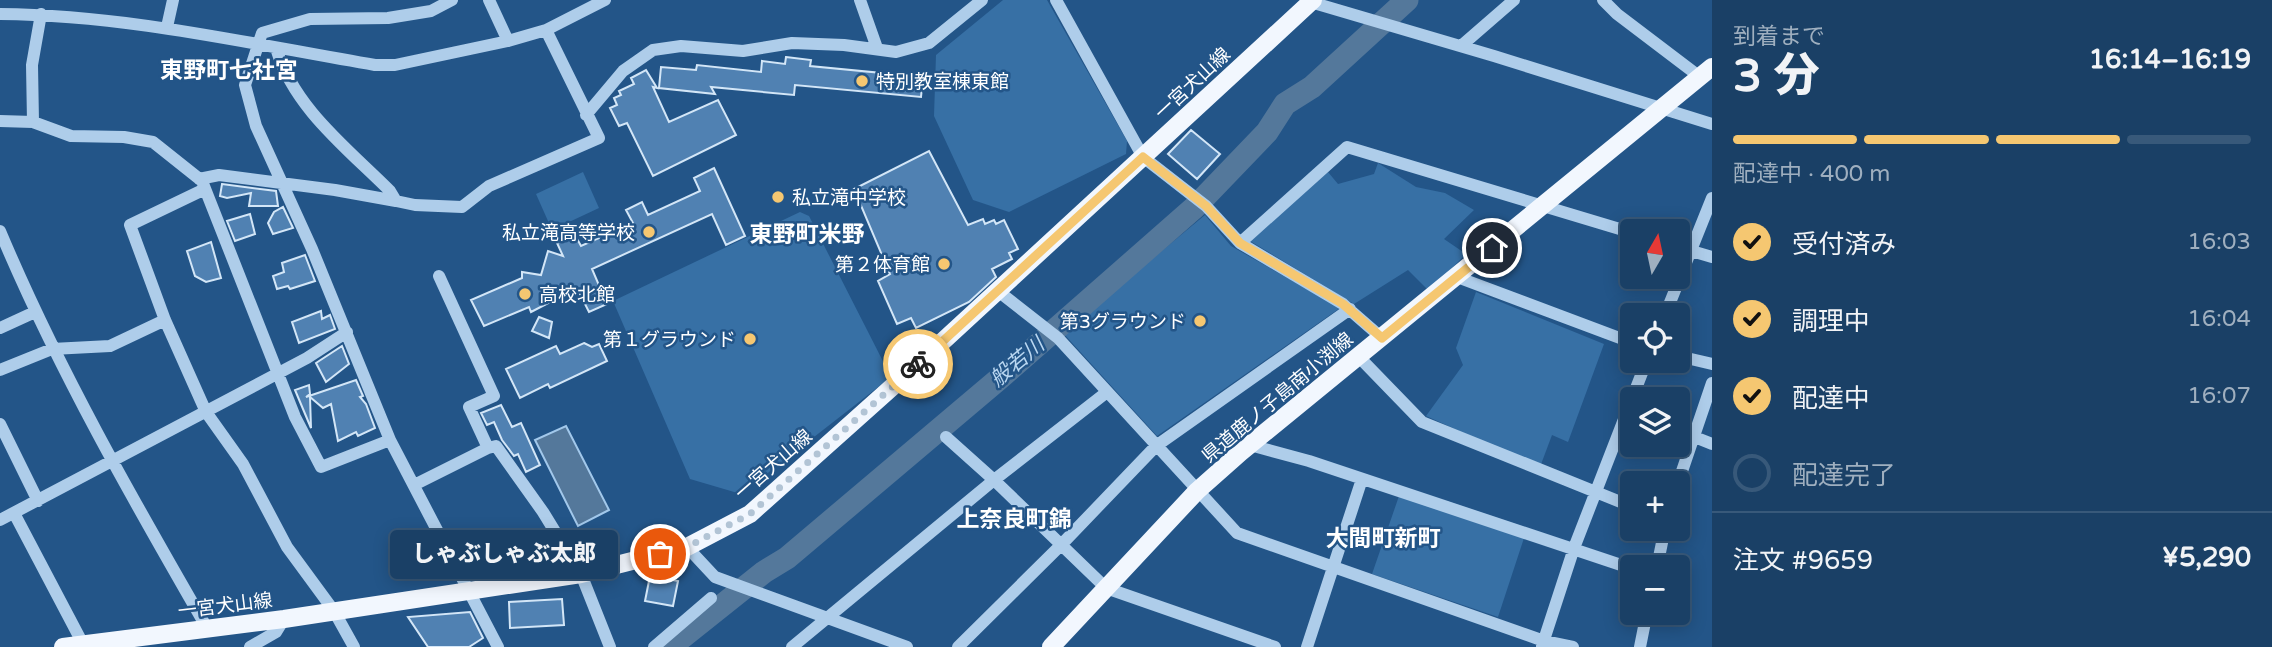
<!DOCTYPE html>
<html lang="ja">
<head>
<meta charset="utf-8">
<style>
	body { margin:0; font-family:"Varela Round","Noto Sans JP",sans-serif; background:#23476c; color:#f1f3f6; height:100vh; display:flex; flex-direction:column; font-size:26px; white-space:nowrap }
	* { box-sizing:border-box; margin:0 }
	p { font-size:23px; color:#9fafbf }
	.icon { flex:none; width:38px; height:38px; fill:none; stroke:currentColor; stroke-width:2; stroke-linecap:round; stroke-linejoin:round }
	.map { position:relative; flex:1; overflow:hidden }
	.details { display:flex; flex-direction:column; background:#1a4066; width:560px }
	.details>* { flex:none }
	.needle { width:46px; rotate:9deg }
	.tools { position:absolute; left:1620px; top:219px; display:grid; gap:14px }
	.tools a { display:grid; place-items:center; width:70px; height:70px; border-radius:7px; background:#1a4066; box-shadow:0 4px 18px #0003,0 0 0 2px #38597a; font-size:35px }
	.pin { position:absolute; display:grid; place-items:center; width:60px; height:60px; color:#fff; margin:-30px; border:4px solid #fff; border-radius:50%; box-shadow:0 2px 7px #0007 }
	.courier { position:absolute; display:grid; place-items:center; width:70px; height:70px; margin:-35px; border:5px solid #f5c771; border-radius:50%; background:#fff; color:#222; box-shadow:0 2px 9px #0007 }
	.bubble { position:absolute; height:49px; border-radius:7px; background:#1a4066; box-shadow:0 4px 18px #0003,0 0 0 2px #38597a; font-size:23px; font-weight:800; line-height:49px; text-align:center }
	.summary em { font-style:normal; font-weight:800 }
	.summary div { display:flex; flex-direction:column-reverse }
	.summary { display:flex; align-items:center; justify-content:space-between; height:119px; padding:0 21px }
	h1 { font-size:46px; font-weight:800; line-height:52px }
	.bar { display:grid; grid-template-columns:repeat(4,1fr); gap:10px 7px; align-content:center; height:84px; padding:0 21px }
	.bar i { height:9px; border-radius:5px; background:#38597a }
	.bar .on { background:#f5c771 }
	.bar p { grid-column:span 4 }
	.line { display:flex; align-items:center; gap:18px; padding:0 21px; border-top:2px solid #38597a }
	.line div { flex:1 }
	ol { padding:0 21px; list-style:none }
	li { display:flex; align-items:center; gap:21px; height:77px }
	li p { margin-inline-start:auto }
	li .icon { padding:7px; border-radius:50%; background:#f5c771; color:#111; stroke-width:4 }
	li:last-child { color:#9fafbf }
	li i { width:38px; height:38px; border:4px solid #38597a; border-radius:50% }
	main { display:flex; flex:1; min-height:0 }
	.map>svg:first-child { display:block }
	.green { fill:#3770a5 }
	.water { fill:#54789b; stroke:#a2c8eb; stroke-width:2 }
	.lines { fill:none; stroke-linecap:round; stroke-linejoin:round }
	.river { stroke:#54789b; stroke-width:23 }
	.building { fill:#5081b2; stroke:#d3e6f7; stroke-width:2 }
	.minor { stroke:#aecdea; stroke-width:12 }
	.major { stroke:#f2f7fe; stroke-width:18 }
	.done { stroke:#b2c4d5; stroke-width:7; stroke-dasharray:0 12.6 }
	.route { stroke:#f5c771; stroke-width:9 }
	.poi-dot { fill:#f5c771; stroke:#235588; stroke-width:2.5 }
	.labels { text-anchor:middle; stroke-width:5; stroke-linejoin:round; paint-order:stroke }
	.poi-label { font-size:19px; fill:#fff; stroke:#235588; text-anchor:end }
	.street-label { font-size:19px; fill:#fff; stroke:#235588 }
	.water-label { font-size:21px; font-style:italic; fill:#bad7f1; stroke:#235588 }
	.quarter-label { font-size:23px; font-weight:bold; fill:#fff; stroke:#235588 }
</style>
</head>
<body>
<main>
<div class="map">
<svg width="1712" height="647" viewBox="0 0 1712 647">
	<rect width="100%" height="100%" fill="#235588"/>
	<path class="green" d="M 1003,0 L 1047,0 L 1127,141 L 1126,154 L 1009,212 L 973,200 L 934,116 L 936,55 Z
		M 1378,163 L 1416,187 L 1445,193 L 1474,210 L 1444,239 L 1466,254 L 1429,291 L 1408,270 L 1354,304 L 1250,241 L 1328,172 L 1338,184 L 1374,174 Z
		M 583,172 L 599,208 L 552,230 L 536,194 Z
		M 800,212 L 809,216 L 891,377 L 741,494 L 690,479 L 613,301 Z
		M 1205,215 L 1231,246 L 1340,308 L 1157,436 L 1063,333 Z
		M 1476,292 L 1604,344 L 1568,442 L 1552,435 L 1540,467 L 1426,416 L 1463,365 L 1456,348 Z
		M 1399,496 L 1524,538 L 1498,617 L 1372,574 Z"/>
	<path class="water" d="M 566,426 L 609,510 L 578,526 L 535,440 Z"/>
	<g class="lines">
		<path class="river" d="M 670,647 L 764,572 L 787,558 L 1000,378 L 1195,207 L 1267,132 L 1285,104 L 1312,87 L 1407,0"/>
	</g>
	<path class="building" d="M 786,57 L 811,60 L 810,66 L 923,77 L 921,97 L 795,85 L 794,95 L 711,87 L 715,94 L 659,88 L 661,67 L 696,70 L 697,65 L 761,72 L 762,61 L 785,64 Z
		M 646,70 L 657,88 L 653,87 L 669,122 L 718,100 L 736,135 L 653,176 L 627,123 L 619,126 L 610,108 L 617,105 L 614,98 L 621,95 L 619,91 L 634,84 L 631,78 Z
		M 1191,130 L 1220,154 L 1197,179 L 1168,154 Z
		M 929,151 L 968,225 L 983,219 L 985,224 L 994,220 L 996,224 L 1004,220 L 1018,249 L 1009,253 L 1012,259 L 992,269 L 996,277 L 969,302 L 916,328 L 911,318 L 897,324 L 878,281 L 890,274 L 854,189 Z
		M 714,168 L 745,236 L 726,245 L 712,214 L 592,269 L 607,304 L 589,312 L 577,288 L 531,312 L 529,307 L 484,326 L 471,300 L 522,278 L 522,272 L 541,275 L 548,251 L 563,256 L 557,243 L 575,235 L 581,246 L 633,223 L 626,210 L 642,202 L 648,215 L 700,191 L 694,178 Z
		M 222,184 L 276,191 L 278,206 L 249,206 L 251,193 L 227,198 L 220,196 Z
		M 283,207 L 293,228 L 273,234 L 268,223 L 274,212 Z
		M 250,214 L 255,234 L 235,241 L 227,221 Z
		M 211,242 L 221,278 L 206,282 L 195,276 L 187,251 Z
		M 305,255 L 315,281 L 290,289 L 288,286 L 277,289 L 273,276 L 284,272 L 282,263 Z
		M 321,311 L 322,319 L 330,315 L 335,329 L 299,343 L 292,322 Z
		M 539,317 L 552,322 L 549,338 L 532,331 Z
		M 584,343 L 592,347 L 599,344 L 607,361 L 550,388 L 548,384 L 520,398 L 506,369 L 556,346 L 560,354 Z
		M 342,346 L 349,364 L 326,382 L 316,363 Z
		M 356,380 L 363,396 L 360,397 L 366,404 L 375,428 L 358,436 L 356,432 L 338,441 L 331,404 L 323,408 L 310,397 L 311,428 L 295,390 L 309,385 L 310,394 L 306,397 Z
		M 501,405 L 512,427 L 521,423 L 540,465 L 526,472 L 518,454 L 514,456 L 502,440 L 494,422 L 487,425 L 481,413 Z
		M 650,576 L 678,581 L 673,606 L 645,601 Z
		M 562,599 L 564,625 L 510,628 L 509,602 Z
		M 470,612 L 483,638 L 469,647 L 428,647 L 408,617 Z"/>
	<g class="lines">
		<path class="minor" d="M 489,0 L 508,41
			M 860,0 L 877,48
			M 1056,0 L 1143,157 L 1206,206 L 1240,243 L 1343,304 L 1382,338
			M 1603,0 L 1617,14 L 1700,77
			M 1307,1 L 1494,56 L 1712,124
			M 0,14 C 127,15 251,44 375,65 L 395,65 L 508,41 L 546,30 L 605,0
			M 167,27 L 173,0
			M 1461,46 L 1514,0
			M 276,48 C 294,108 347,148 390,191 L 396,201 L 415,205 L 462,207 L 489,186 L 599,138 L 546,30
			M 586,115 L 623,71 L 653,50 L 681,46 L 743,51 L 792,43 L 844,45 L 896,52 L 929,43 L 982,0
			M 0,121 L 33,122 L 71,136 L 124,137 L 153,142 L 202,181 L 295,417 L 321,467 L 390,440 L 312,249 L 256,126 L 245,85 L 262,33 L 310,19 L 388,18 L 431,11 L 452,0
			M 33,122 L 32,65 L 41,14
			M 199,179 L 219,175 L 335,190 L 396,201
			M 205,189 L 130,225 L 165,320 L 206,412 L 243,464 L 287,547 L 334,611 L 354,647
			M 0,231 C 58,369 132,498 207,628
			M 1240,243 L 1347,147 L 1633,233
			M 1678,247 L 1712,257
			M 439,276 L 494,396 L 469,407 L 488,448 L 496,446 L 543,512 L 581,574 L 610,647
			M 1457,277 L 1633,343
			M 998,291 L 1058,338 L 1237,533 L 1544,641 L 1573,647
			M 1665,315 L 1712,198
			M 0,328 L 35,312
			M 1678,356 L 1712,364
			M 1359,357 L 1422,422 L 1633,507
			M 0,370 L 52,349 L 110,346 L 165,320
			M 0,424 L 38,501
			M 1692,436 L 1712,444
			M 946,437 L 994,480 L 1106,588 L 1275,647
			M 390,440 L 498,647
			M 1250,445 L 1309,461 L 1633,569
			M 1678,483 L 1712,383
			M 414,485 L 488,448
			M 14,513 L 83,644
			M 0,520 L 307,358 L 347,332
			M 687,547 L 715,577 L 907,647
			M 1657,567 L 1665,528
			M 1542,646 L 1574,548 L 1647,360
			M 250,647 L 276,632 L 284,619
			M 654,647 L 711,598
			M 792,647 L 994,480 L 1107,392
			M 958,647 L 1061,545 L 1156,446 L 1350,309
			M 1307,647 L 1362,479
			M 1640,647 L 1647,612"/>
		<path class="major" d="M 63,647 L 284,619 L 581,574 L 687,547 L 750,514 L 929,354 L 1313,0
			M 1051,647 L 1197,491 L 1241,452 L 1712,67"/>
	</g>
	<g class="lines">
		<path class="done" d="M 660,554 L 687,547 L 750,514 L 918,364"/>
		<path class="route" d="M 918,364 L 1143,157 L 1206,206 L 1240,243 L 1343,304 L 1382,338 L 1492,248"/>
	</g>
	<g class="poi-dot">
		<circle cx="862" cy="81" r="7"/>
		<circle cx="778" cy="197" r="7"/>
		<circle cx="649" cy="232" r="7"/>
		<circle cx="944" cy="264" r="7"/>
		<circle cx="525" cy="294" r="7"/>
		<circle cx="1200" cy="321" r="7"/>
		<circle cx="750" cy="339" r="7"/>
	</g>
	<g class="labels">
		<g class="poi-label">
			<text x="876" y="88" text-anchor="start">特別教室棟東館</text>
			<text x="792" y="204" text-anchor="start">私立滝中学校</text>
			<text x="635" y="239">私立滝高等学校</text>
			<text x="930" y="271">第２体育館</text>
			<text x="539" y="301" text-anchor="start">高校北館</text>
			<text x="1186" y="328">第3グラウンド</text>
			<text x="736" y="346">第１グラウンド</text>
		</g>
		<g class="street-label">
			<text transform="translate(1192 83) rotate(-43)" y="7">一宮犬山線</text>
			<text transform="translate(1277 397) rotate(-40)" y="7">県道鹿ノ子島南小渕線</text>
			<text transform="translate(773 464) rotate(-41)" y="7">一宮犬山線</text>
			<text transform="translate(225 605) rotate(-7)" y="7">一宮犬山線</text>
		</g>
		<g class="water-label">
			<text transform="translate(1017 362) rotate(-40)" y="7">般若川</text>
		</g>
		<g class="quarter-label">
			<text x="229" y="78">東野町七社宮</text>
			<text x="807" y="242">東野町米野</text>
			<text x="1014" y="527">上奈良町錦</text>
			<text x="1383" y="546">大間町新町</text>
		</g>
	</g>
</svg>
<div class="tools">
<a><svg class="needle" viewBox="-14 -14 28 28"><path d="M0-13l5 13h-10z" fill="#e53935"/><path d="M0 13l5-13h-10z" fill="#9fafbf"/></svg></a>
<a><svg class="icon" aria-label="locate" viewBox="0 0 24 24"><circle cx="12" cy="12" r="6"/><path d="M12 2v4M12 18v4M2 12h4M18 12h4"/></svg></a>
<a><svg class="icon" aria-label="layers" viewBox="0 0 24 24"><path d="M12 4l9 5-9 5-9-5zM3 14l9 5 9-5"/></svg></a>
<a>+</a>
<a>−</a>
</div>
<div class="pin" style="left:660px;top:554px;background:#ea580c"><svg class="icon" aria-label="bag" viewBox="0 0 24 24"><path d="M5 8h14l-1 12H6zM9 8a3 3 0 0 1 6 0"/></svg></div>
<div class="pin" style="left:1492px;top:248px;background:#1f2937"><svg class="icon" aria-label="home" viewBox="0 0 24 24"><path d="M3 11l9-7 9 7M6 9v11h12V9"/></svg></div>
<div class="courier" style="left:918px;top:364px"><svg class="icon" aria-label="bike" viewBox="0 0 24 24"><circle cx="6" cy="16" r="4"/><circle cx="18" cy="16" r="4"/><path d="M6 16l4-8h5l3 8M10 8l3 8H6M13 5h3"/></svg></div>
<div class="bubble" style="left:390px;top:530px;width:228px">しゃぶしゃぶ太郎</div>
</div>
<section class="details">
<div class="summary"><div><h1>3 分</h1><p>到着まで</p></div><em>16:14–16:19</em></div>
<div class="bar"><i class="on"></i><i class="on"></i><i class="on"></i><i></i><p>配達中 · 400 m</p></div>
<ol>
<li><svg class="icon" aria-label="check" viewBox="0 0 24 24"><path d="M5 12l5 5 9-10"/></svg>受付済み<p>16:03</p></li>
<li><svg class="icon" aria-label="check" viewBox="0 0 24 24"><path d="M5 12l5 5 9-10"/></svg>調理中<p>16:04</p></li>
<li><svg class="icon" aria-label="check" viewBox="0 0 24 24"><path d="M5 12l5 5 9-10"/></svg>配達中<p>16:07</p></li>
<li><i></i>配達完了</li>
</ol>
<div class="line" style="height:91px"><div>注文 #9659</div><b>¥5,290</b></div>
</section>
</main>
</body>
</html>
